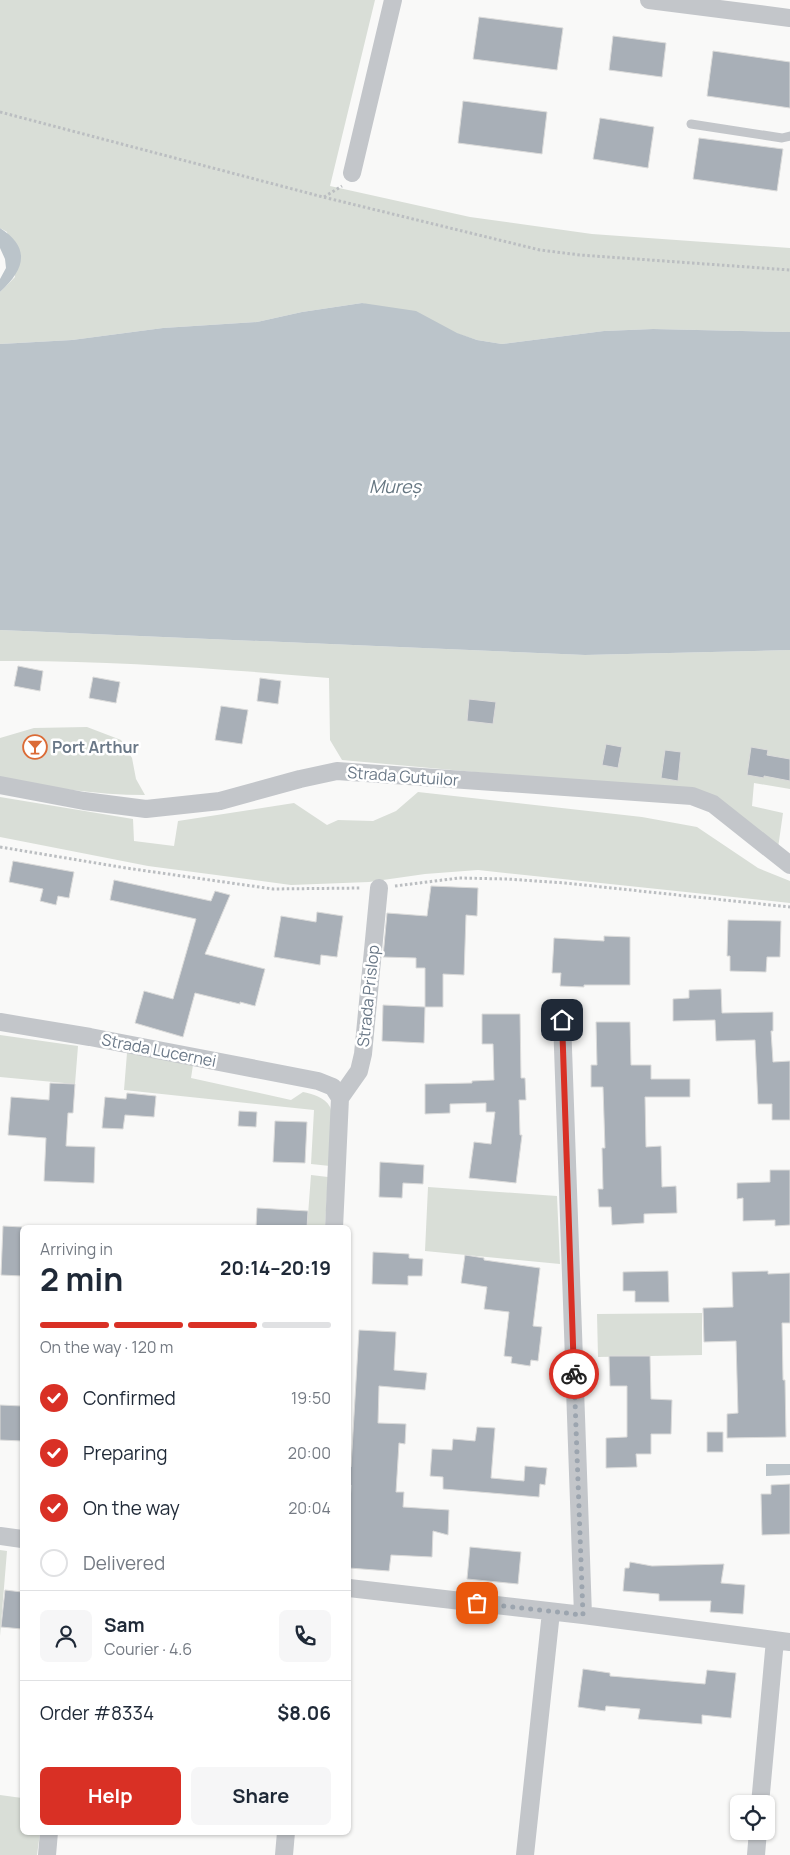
<!DOCTYPE html>
<html lang="en">
<head>
<meta charset="utf-8">
<style>
	body { margin:0; font-family:Manrope,sans-serif; background:#f6f6f7; color:#1f2937; height:100vh; display:flex; flex-direction:column; font-size:19px; white-space:nowrap }
	* { box-sizing:border-box; margin:0 }
	p { font-size:16px; color:#747a83 }
	.icon { flex:none; width:28px; height:28px; fill:none; stroke:currentColor; stroke-width:2; stroke-linecap:round; stroke-linejoin:round }
	.map { position:relative; flex:1; overflow:hidden }
	.side { position:absolute; left:20px; top:1225px; width:331px; height:610px; display:flex; flex-direction:column; background:#fff; border-radius:8px; box-shadow:0 1px 4px #0004 }
	.side>* { flex:none }
	.buttons { position:absolute; left:730px; top:1795px; display:grid; gap:10px }
	.buttons a { display:grid; place-items:center; width:45px; height:45px; border-radius:8px; background:#fff; box-shadow:0 1px 4px #0004; font-size:25px }
	.pin { position:absolute; display:grid; place-items:center; width:42px; height:42px; color:#fff; margin:-21px; border-radius:10px; box-shadow:0 2px 8px #0006 }
	.courier { position:absolute; display:grid; place-items:center; width:50px; height:50px; margin:-25px; border:4px solid #d93025; border-radius:50%; background:#fff; color:#222; box-shadow:0 1px 6px #0007 }
	.overview em { font-style:normal; font-weight:700 }
	.overview div { display:flex; flex-direction:column-reverse }
	.overview { display:flex; align-items:center; justify-content:space-between; height:85px; padding:0 20px }
	h1 { font-size:32px; font-weight:700; line-height:38px }
	.bar { display:grid; grid-template-columns:repeat(4,1fr); gap:8px 5px; align-content:center; height:60px; padding:0 20px }
	.bar i { height:6px; border-radius:4px; background:#e0e1e3 }
	.bar .selected { background:#d93025 }
	.bar p { grid-column:span 4 }
	.line { display:flex; align-items:center; gap:12px; padding:0 20px; border-top:1px solid #e0e1e3 }
	.line div { flex:1 }
	.round { display:grid; place-items:center; flex:none; width:52px; height:52px; border-radius:8px; background:#f6f6f7 }
	ol { padding:0 20px; list-style:none }
	li { display:flex; align-items:center; gap:15px; height:55px }
	li p { margin-inline-start:auto }
	li .icon { padding:5px; border-radius:50%; background:#d93025; color:#fff; stroke-width:4 }
	li:last-child { color:#747a83 }
	li i { width:28px; height:28px; border:2px solid #e0e1e3; border-radius:50% }
	.primary-button { display:flex; gap:10px; margin-top:auto; padding:10px 20px }
	.primary-button a { flex:1; height:58px; border-radius:8px; background:#d93025; color:#fff; font-size:20px; font-weight:700; line-height:58px; text-align:center }
	.primary-button a+a { background:#f6f6f7; color:#1f2937 }
	.map>svg:first-child { display:block }
	.green { fill:#d9ded7 }
	.water { fill:#bbc4ca }
	.building { fill:#a8afb7; stroke:#dbdbda }
	.lines { fill:none; stroke-linecap:round; stroke-linejoin:round }
	.path { stroke:#bbbec1; stroke-width:3; stroke-dasharray:2.5 2.5; stroke-linecap:butt }
	.service { stroke:#c3c6ca; stroke-width:9 }
	.minor { stroke:#c3c6ca; stroke-width:18 }
	.done { stroke:#9ca5af; stroke-width:5; stroke-dasharray:0 9 }
	.route { stroke:#d93025; stroke-width:6 }
	.labels { text-anchor:middle; stroke-width:5; stroke-linejoin:round; paint-order:stroke }
	.poi-label { font-size:16px; font-weight:bold; fill:#6a7887; stroke:#fff; text-anchor:start }
	.street-label { font-size:16px; fill:#6a7887; stroke:#fff }
	.water-label { font-size:18px; font-style:italic; fill:#667782; stroke:#fff }
</style>
</head>
<body>
<div class="map">
<svg width="790" height="1855" viewBox="0 0 790 1855">
	<rect width="100%" height="100%" fill="#f9f9f8"/>
	<path class="green" d="M 0,0 L 375,0 L 330,186 L 470,217 L 592,234 L 790,248 L 790,332 L 653,329 L 604,331 L 502,344 L 477,340 L 362,303 L 302,312 L 257,322 L 163,328 L 72,340 L 0,344 L 0,292 L 15,277 L 7,232 L 0,228 Z
		M 0,630 L 585,655 L 790,650 L 790,789 L 754,783 L 752,806 L 783,813 L 778,848 L 724,803 L 608,784 L 342,760 L 330,740 L 329,678 C 220,669 110,660 0,661 Z
		M 87,727 L 121,740 L 132,758 L 136,779 L 145,795 C 96,795 48,787 0,779 L 0,738 L 34,728 Z
		M 418,792 L 642,817 L 697,827 L 758,868 L 790,881 L 790,903 L 478,870 L 425,874 L 369,882 L 291,885 L 148,866 L 0,837 L 0,797 L 133,819 L 134,841 L 174,846 L 178,821 L 294,803 L 327,825 L 338,820 L 373,821 L 396,811 Z
		M 0,1035 L 78,1046 L 75,1084 L 0,1077 Z
		M 127,1053 L 193,1065 L 191,1078 L 291,1100 L 303,1092 C 312,1094 325,1097 330,1107 C 335,1117 330,1154 330,1166 L 311,1164 L 314,1110 L 124,1090 Z
		M 311,1175 L 328,1177 L 325,1227 L 307,1228 Z
		M 428,1187 L 557,1196 L 560,1264 L 425,1251 Z
		M 702,1313 L 702,1355 L 598,1357 L 597,1314 Z
		M 0,1550 L 7,1551 L 0,1636 Z
		M 0,1795 L 22,1798 L 22,1832 L 40,1833 L 37,1855 L 0,1855 Z"/>
	<path class="water" d="M 0,228 C 31,248 25,269 0,292 L 0,279 L 6,268 L 5,259 L 0,248 Z
		M 362,303 L 416,311 L 457,333 L 477,340 L 502,344 L 604,331 L 653,329 L 790,332 L 790,650 L 585,655 L 0,630 L 0,344 L 72,340 L 163,328 L 257,322 L 302,312 Z
		M 766,1464 L 790,1464 L 790,1475 L 766,1476 Z"/>
	<path class="building" d="M 479,17 L 563,28 L 557,70 L 473,59 Z
		M 613,36 L 666,43 L 662,77 L 609,70 Z
		M 713,51 L 790,62 L 790,108 L 707,96 Z
		M 463,101 L 547,112 L 542,154 L 458,143 Z
		M 600,118 L 654,127 L 648,168 L 593,159 Z
		M 699,138 L 783,149 L 777,191 L 693,179 Z
		M 18,666 L 43,671 L 40,691 L 14,686 Z
		M 93,677 L 120,682 L 116,703 L 89,698 Z
		M 260,678 L 281,681 L 278,704 L 257,701 Z
		M 469,699 L 496,702 L 493,724 L 467,721 Z
		M 221,706 L 248,710 L 242,744 L 215,740 Z
		M 606,744 L 622,747 L 618,768 L 602,765 Z
		M 751,747 L 768,750 L 767,755 L 790,759 L 790,781 L 764,776 L 764,778 L 747,775 Z
		M 665,750 L 681,752 L 678,781 L 661,778 Z
		M 13,861 L 74,872 L 69,898 L 58,896 L 56,905 L 40,901 L 43,889 L 9,882 Z
		M 114,880 L 211,901 L 215,891 L 230,895 L 205,954 L 265,969 L 255,1006 L 240,1002 L 240,1004 L 195,993 L 183,1037 L 135,1023 L 144,991 L 173,999 L 196,919 L 110,900 Z
		M 431,886 L 478,888 L 477,916 L 466,915 L 464,975 L 443,974 L 443,1007 L 425,1007 L 425,968 L 416,968 L 416,958 L 383,957 L 387,913 L 427,916 Z
		M 317,912 L 343,916 L 337,957 L 321,955 L 320,965 L 274,957 L 281,916 L 316,922 Z
		M 728,920 L 781,921 L 780,957 L 767,957 L 766,972 L 730,971 L 730,956 L 727,956 Z
		M 604,936 L 630,937 L 630,985 L 584,985 L 584,987 L 560,986 L 561,973 L 552,973 L 554,938 L 604,941 Z
		M 721,989 L 722,1013 L 773,1012 L 773,1031 L 771,1031 L 773,1062 L 790,1061 L 790,1120 L 772,1120 L 772,1104 L 758,1104 L 755,1040 L 716,1041 L 715,1020 L 673,1021 L 673,999 L 689,998 L 689,990 Z
		M 383,1005 L 425,1007 L 424,1043 L 382,1041 Z
		M 482,1014 L 520,1014 L 521,1078 L 525,1078 L 526,1100 L 519,1100 L 520,1135 L 522,1135 L 516,1183 L 469,1178 L 474,1142 L 491,1144 L 495,1112 L 486,1112 L 486,1103 L 450,1104 L 450,1113 L 425,1114 L 425,1084 L 472,1083 L 472,1081 L 494,1080 L 493,1044 L 482,1044 Z
		M 596,1022 L 630,1022 L 631,1065 L 651,1065 L 651,1079 L 690,1079 L 690,1097 L 645,1097 L 646,1147 L 661,1146 L 662,1187 L 676,1186 L 677,1213 L 644,1214 L 644,1223 L 612,1225 L 611,1207 L 599,1207 L 598,1189 L 603,1189 L 602,1148 L 605,1148 L 603,1087 L 591,1087 L 591,1065 L 597,1065 Z
		M 50,1083 L 75,1084 L 73,1113 L 68,1113 L 66,1146 L 95,1147 L 94,1183 L 44,1181 L 46,1138 L 8,1135 L 11,1097 L 49,1100 Z
		M 127,1093 L 156,1096 L 154,1117 L 125,1115 L 123,1129 L 102,1128 L 105,1097 L 126,1099 Z
		M 239,1111 L 257,1112 L 256,1127 L 238,1126 Z
		M 275,1121 L 307,1122 L 305,1163 L 273,1162 Z
		M 380,1162 L 424,1165 L 423,1184 L 403,1183 L 402,1198 L 379,1197 Z
		M 770,1170 L 790,1170 L 790,1225 L 775,1226 L 775,1220 L 743,1221 L 743,1198 L 737,1199 L 737,1183 L 770,1182 Z
		M 257,1208 L 308,1211 L 307,1228 L 256,1228 Z
		M 3,1226 L 22,1227 L 22,1276 L 1,1275 Z
		M 373,1252 L 409,1254 L 409,1258 L 423,1259 L 422,1276 L 408,1276 L 408,1285 L 372,1284 Z
		M 465,1255 L 484,1258 L 484,1260 L 540,1268 L 533,1326 L 542,1327 L 538,1361 L 531,1360 L 530,1366 L 511,1363 L 512,1357 L 504,1356 L 509,1312 L 484,1309 L 487,1287 L 461,1283 Z
		M 668,1271 L 669,1302 L 635,1302 L 635,1291 L 623,1291 L 623,1272 Z
		M 768,1271 L 768,1274 L 790,1273 L 790,1323 L 782,1323 L 783,1380 L 785,1380 L 786,1437 L 727,1438 L 727,1414 L 738,1413 L 736,1341 L 704,1342 L 703,1308 L 733,1307 L 732,1272 Z
		M 359,1330 L 396,1332 L 394,1370 L 427,1373 L 425,1390 L 379,1386 L 378,1423 L 406,1424 L 405,1444 L 399,1443 L 396,1492 L 404,1492 L 403,1507 L 449,1510 L 448,1535 L 433,1531 L 432,1557 L 391,1555 L 389,1571 L 349,1568 L 349,1520 L 351,1485 L 349,1485 L 349,1467 L 351,1467 Z
		M 609,1356 L 650,1356 L 651,1399 L 672,1400 L 671,1434 L 651,1434 L 651,1454 L 636,1454 L 637,1467 L 606,1468 L 606,1438 L 627,1437 L 627,1386 L 610,1386 Z
		M 0,1405 L 22,1406 L 22,1441 L 0,1440 Z
		M 477,1427 L 495,1428 L 491,1478 L 524,1481 L 525,1466 L 547,1468 L 545,1485 L 540,1484 L 539,1497 L 443,1489 L 443,1477 L 430,1476 L 432,1449 L 452,1450 L 453,1439 L 475,1441 Z
		M 707,1432 L 723,1432 L 723,1452 L 707,1452 Z
		M 790,1484 L 790,1534 L 762,1535 L 761,1494 L 771,1494 L 771,1485 Z
		M 470,1547 L 521,1552 L 518,1584 L 467,1579 Z
		M 630,1562 L 652,1566 L 724,1564 L 721,1583 L 745,1585 L 743,1614 L 710,1612 L 711,1601 L 659,1601 L 659,1594 L 623,1591 L 625,1568 L 629,1568 Z
		M 5,1590 L 22,1592 L 22,1629 L 1,1627 Z
		M 583,1669 L 610,1673 L 610,1676 L 705,1684 L 707,1670 L 736,1673 L 731,1718 L 702,1715 L 702,1724 L 638,1719 L 640,1709 L 606,1706 L 605,1711 L 578,1707 Z"/>
	<g class="lines">
		<path class="path" d="M 0,112 L 323,197 L 540,250 L 580,255 L 790,270
			M 324,197 L 342,186
			M 0,847 L 126,868 L 273,889 L 361,888
			M 395,886 L 459,878 L 507,879 L 565,883 L 790,907"/>
		<path class="service" d="M 691,124 L 782,138 L 790,136"/>
		<path class="minor" d="M 649,0 L 790,18
			M 352,173 L 393,0
			M 0,785 L 84,801 L 146,809 L 220,801 L 300,779 L 337,771 L 692,796 L 713,804 L 790,865
			M 562,1020 L 583,1615
			M 0,1022 L 90,1037 L 318,1081 L 333,1087 L 340,1098 L 334,1228
			M 340,1098 L 359,1071 L 363,1054 L 379,888
			M 0,1536 L 22,1539
			M 349,1588 L 583,1615 L 790,1642
			M 760,1804 L 775,1640
			M 47,1855 L 49,1832
			M 284,1855 L 286,1832
			M 525,1855 L 551,1612
			M 756,1855 L 758,1831"/>
	</g>
	<g class="lines">
		<path class="done" d="M 477,1603 L 583,1615 L 574,1374"/>
		<path class="route" d="M 562,1020 L 574,1374"/>
	</g>
	<defs>
		<g id="bar-ring" transform="scale(1.25)"><circle r="9.5" fill="#fff" stroke="#db6b36" stroke-width="1.5"/><path d="M-6-5H6L.8 .8V4.5H3.5V6h-7V4.5H-.8V.8Z" fill="#db6b36"/></g>
	</defs>
	<g fill-rule="evenodd">
		<use href="#bar-ring" x="35" y="747"/>
	</g>
	<g class="labels">
		<g class="poi-label">
			<text x="52" y="753">Port Arthur</text>
		</g>
		<g class="street-label">
			<text transform="translate(403 776) rotate(4)" y="6">Strada Gutuilor</text>
			<text transform="translate(368 996) rotate(-84)" y="6">Strada Prislop</text>
			<text transform="translate(159 1050) rotate(11)" y="6">Strada Lucernei</text>
		</g>
		<g class="water-label">
			<text x="395" y="493">Mureș</text>
		</g>
	</g>
</svg>
<div class="buttons">
<a><svg class="icon" aria-label="locate" viewBox="0 0 24 24"><circle cx="12" cy="12" r="6"/><path d="M12 2v4M12 18v4M2 12h4M18 12h4"/></svg></a>
</div>
<div class="pin" style="left:477px;top:1603px;background:#ea580c"><svg class="icon" aria-label="bag" viewBox="0 0 24 24"><path d="M5 8h14l-1 12H6zM9 8a3 3 0 0 1 6 0"/></svg></div>
<div class="pin" style="left:562px;top:1020px;background:#1f2937"><svg class="icon" aria-label="home" viewBox="0 0 24 24"><path d="M3 11l9-7 9 7M6 9v11h12V9"/></svg></div>
<div class="courier" style="left:574px;top:1374px"><svg class="icon" aria-label="bike" viewBox="0 0 24 24"><circle cx="6" cy="16" r="4"/><circle cx="18" cy="16" r="4"/><path d="M6 16l4-8h5l3 8M10 8l3 8H6M13 5h3"/></svg></div>
<section class="side">
<div class="overview"><div><h1>2 min</h1><p>Arriving in</p></div><em>20:14–20:19</em></div>
<div class="bar"><i class="selected"></i><i class="selected"></i><i class="selected"></i><i></i><p>On the way · 120 m</p></div>
<ol>
<li><svg class="icon" aria-label="check" viewBox="0 0 24 24"><path d="M5 12l5 5 9-10"/></svg>Confirmed<p>19:50</p></li>
<li><svg class="icon" aria-label="check" viewBox="0 0 24 24"><path d="M5 12l5 5 9-10"/></svg>Preparing<p>20:00</p></li>
<li><svg class="icon" aria-label="check" viewBox="0 0 24 24"><path d="M5 12l5 5 9-10"/></svg>On the way<p>20:04</p></li>
<li><i></i>Delivered</li>
</ol>
<div class="line" style="height:90px"><a class="round"><svg class="icon" aria-label="person" viewBox="0 0 24 24"><circle cx="12" cy="8" r="4"/><path d="M4 21q1-7 8-7t8 7"/></svg></a><div><b>Sam</b><p>Courier · 4.6</p></div><a class="round"><svg class="icon" aria-label="phone" viewBox="0 0 24 24"><path d="M5 4h4l2 5-3 2q2 4 5 5l2-3 5 2v4C11 20 4 13 5 4z"/></svg></a></div>
<div class="line" style="height:65px"><div>Order #8334</div><b>$8.06</b></div>
<div class="primary-button"><a>Help</a><a>Share</a></div>
</section>
</div>
</body>
</html>
